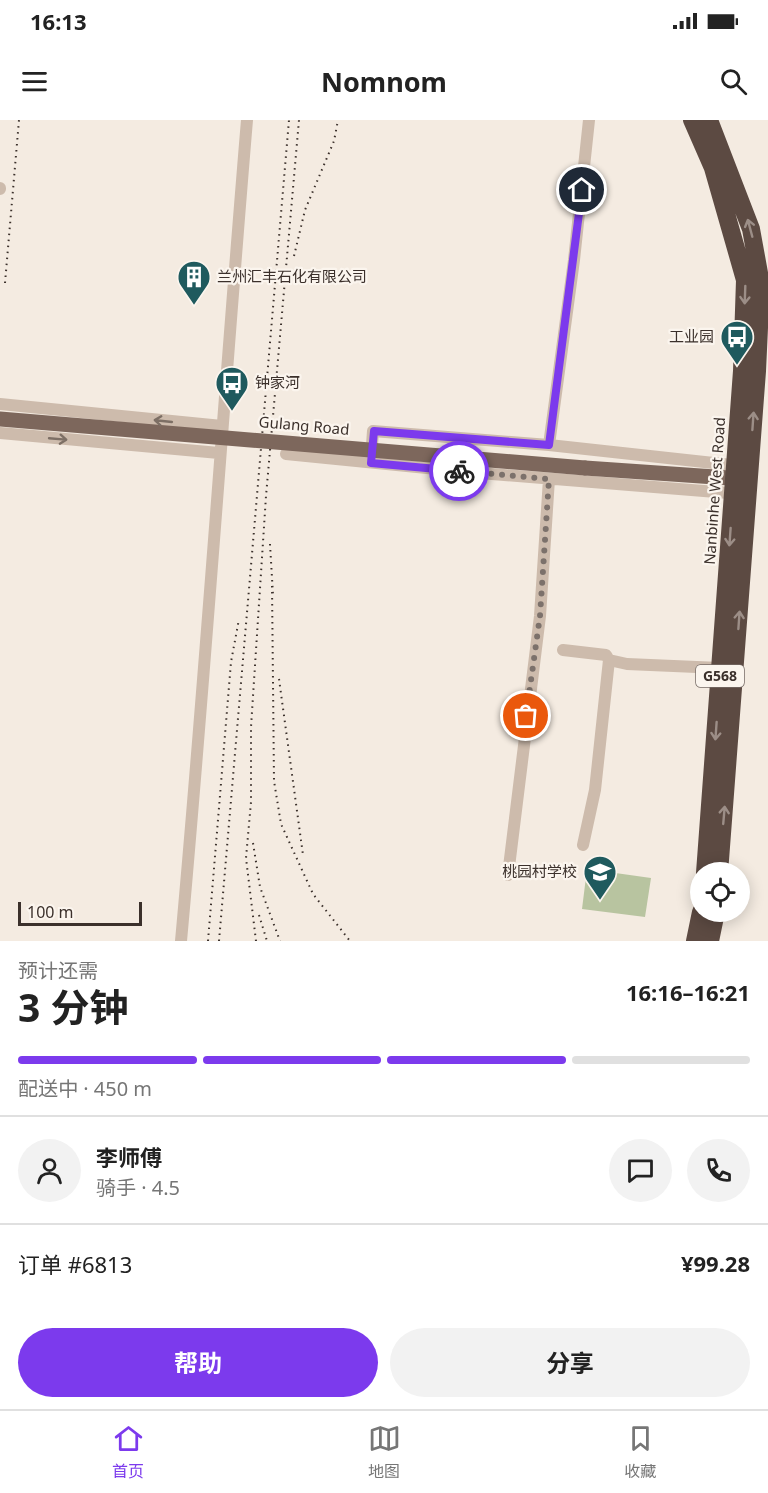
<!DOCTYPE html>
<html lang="zh">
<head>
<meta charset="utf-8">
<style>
	body { margin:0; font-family:"Noto Sans","Noto Sans SC",sans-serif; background:#f2f2f2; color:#222; height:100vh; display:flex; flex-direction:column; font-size:22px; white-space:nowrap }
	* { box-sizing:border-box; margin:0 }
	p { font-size:20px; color:#767676 }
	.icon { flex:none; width:33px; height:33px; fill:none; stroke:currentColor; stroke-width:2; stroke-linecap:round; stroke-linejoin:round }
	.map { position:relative; height:821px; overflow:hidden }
	.panel { display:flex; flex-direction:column; background:#fff; flex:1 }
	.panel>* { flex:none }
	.fabs { position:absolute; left:690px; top:742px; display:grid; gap:12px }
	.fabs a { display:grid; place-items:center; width:60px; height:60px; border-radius:50%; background:#fff; box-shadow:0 3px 15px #0003; font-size:30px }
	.scale { position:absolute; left:18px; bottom:15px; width:124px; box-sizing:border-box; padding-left:6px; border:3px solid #3b302b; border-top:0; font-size:16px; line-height:21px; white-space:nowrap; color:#3b302b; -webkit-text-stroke:4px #fbf5ee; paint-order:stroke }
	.pin { position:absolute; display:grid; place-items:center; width:51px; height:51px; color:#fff; margin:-26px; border:3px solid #fff; border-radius:50%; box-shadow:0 2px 6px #0007 }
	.courier { position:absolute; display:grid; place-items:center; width:60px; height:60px; margin:-30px; border:4px solid #7c3aed; border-radius:50%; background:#fff; color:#222; box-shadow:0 2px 8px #0007 }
	.summary em { font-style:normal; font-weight:700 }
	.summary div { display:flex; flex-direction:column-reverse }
	.summary { display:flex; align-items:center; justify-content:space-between; height:102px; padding:0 18px }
	h1 { font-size:39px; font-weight:700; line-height:45px }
	.bar { display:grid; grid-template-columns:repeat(4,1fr); gap:9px 6px; align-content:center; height:72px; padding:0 18px }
	.bar i { height:8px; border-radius:4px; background:#e0e0e0 }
	.bar .on { background:#7c3aed }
	.bar p { grid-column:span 4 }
	.line { display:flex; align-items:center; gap:15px; padding:0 18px; border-top:2px solid #e0e0e0 }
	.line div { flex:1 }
	.round { display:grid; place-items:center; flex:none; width:63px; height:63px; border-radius:32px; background:#f2f2f2 }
	.action { display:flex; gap:12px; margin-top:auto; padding:12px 18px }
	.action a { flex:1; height:69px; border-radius:36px; background:#7c3aed; color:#fff; font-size:24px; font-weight:700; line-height:69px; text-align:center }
	.action a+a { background:#f2f2f2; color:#222 }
	.status { display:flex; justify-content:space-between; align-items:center; height:42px; padding:0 30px; background:#fff; direction:ltr }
	.status svg { height:16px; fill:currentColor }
	header { display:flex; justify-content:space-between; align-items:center; height:78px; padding:0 18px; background:#fff; font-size:27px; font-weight:700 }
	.tab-bar { display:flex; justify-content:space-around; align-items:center; height:84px; border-top:2px solid #e0e0e0; background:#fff; font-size:16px; color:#767676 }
	.tab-bar a { display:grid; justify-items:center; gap:3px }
	.tab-bar .on { color:#7c3aed }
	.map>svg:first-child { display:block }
	.green { fill:#b8c4a0 }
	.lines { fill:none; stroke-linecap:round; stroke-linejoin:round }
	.minor { stroke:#cdbbac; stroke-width:12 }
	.major { stroke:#7d675c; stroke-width:15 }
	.highway { stroke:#5c4a42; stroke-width:18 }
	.rail { stroke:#3b302b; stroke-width:2; stroke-dasharray:1.5 4.5; stroke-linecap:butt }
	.major-bridge { stroke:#7d675c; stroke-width:15 }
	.oneway { stroke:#9c8e87 }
	.oneway2 { stroke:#7d6f65 }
	.done { stroke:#7c716b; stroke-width:6; stroke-dasharray:0 10.8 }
	.route { stroke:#7c3aed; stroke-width:8 }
	.labels { text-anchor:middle; stroke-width:4.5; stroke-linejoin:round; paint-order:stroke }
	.shield { fill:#fbf5ee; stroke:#756b66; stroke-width:1.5 }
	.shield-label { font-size:14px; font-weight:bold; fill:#3b302b }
	.poi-label { font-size:15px; fill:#3b302b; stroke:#fbf5ee; text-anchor:start }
	.street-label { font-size:15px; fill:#3b302b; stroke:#fbf5ee }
</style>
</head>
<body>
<div class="status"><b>16:13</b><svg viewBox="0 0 49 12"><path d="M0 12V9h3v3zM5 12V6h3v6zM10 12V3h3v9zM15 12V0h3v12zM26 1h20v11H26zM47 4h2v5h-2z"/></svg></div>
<header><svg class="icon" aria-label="menu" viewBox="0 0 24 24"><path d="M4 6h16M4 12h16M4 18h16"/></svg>Nomnom<svg class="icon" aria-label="search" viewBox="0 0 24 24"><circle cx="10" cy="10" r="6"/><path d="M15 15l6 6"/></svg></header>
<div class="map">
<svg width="768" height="821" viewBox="0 0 768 821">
	<rect width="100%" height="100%" fill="#f4ebe1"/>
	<path class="green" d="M 587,749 L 651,758 L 645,797 L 582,789 Z"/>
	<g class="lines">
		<path class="minor" d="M 0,68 L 0,69
			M 0,284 L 222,306
			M 0,313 L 219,333
			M 549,325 L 574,140 L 589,0
			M 286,334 L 467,352 L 741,374
			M 371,339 L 373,311 L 549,325 L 741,346
			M 563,530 L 606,535 L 609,540
			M 583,725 L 595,670 L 609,540 L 627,544 L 720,548
			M 508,755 L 540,496 L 549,359
			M 181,821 C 206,547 224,274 247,0"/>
		<path class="major" d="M 585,348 L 744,359"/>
		<path class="highway" d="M 692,0 L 713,48 L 745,160 L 742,251 L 705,753
			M 709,0 L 751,109 L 761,164 L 757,251 L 719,753
			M 695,821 L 701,792
			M 710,821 L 716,792"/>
		<path class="rail" d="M 294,136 L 305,90 L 334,21 L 338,0
			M 5,163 L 19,0
			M 270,424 L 273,475
			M 272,466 L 274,661 L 281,704 L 313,774 L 350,821
			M 279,559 L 303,735
			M 253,723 L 260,767 L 280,821
			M 259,795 L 267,821
			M 208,821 L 231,542 L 239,499
			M 219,821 L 289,0
			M 256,821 L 246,738 L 251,682 L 251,607 L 266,376 L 299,0"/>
		<path class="major-bridge" d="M 0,299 L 585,348"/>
	</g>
	<defs><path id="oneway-shaft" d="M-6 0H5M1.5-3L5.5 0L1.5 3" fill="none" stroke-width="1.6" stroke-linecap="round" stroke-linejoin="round" transform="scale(1.5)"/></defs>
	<g class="oneway">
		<use href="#oneway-shaft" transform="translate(750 108) rotate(-105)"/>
		<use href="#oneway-shaft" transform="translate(745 175) rotate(92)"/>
		<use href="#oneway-shaft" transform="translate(753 301) rotate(-86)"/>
		<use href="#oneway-shaft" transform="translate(730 417) rotate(94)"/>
		<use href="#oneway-shaft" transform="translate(739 500) rotate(-86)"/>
		<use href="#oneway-shaft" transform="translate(716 611) rotate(94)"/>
		<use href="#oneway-shaft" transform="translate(724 695) rotate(-85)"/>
	</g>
	<g class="oneway2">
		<use href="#oneway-shaft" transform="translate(163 301) rotate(-174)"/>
		<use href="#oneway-shaft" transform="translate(58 319) rotate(5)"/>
	</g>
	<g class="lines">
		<path class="done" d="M 459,351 L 549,359 L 540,496 L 526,596"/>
		<path class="route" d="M 459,351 L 371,343 L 374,311 L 549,325 L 582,70"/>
	</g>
	<defs>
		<g id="building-pin" transform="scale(1.725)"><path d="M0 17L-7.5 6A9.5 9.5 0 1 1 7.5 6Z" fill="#1f5a5e" stroke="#fbf5ee"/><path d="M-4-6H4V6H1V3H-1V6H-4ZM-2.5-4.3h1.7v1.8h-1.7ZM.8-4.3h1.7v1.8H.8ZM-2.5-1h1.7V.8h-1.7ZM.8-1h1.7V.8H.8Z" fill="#fff"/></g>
		<g id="bus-pin" transform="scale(1.725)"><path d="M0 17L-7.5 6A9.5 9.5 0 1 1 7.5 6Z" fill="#1f5a5e" stroke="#fbf5ee"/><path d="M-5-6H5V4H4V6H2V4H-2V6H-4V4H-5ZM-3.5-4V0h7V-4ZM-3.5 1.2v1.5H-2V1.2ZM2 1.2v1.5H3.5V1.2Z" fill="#fff"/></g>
		<g id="school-pin" transform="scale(1.725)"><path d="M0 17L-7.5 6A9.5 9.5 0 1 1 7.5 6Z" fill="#1f5a5e" stroke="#fbf5ee"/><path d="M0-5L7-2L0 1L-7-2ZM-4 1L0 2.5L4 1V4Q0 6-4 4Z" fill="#fff"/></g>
	</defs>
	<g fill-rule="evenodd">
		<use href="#building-pin" x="194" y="157"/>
		<use href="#bus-pin" x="737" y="217"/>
		<use href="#bus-pin" x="232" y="263"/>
		<use href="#school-pin" x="600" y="752"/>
	</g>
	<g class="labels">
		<rect class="shield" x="696" y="545" width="48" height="22" rx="4.5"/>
		<g class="shield-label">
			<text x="720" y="561">G568</text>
		</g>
		<g class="poi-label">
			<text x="217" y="162">兰州汇丰石化有限公司</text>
			<text x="714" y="222" text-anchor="end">工业园</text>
			<text x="255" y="268">钟家河</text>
			<text x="577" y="757" text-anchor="end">桃园村学校</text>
		</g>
		<g class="street-label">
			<text transform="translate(304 306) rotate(5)" y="5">Gulang Road</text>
			<text transform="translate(715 371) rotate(-86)" y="5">Nanbinhe West Road</text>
		</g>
	</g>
</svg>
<div class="fabs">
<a><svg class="icon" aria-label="locate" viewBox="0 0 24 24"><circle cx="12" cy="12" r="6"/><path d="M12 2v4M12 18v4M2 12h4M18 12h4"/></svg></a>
</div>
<div class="scale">100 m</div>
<div class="pin" style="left:526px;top:596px;background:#ea580c"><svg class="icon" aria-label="bag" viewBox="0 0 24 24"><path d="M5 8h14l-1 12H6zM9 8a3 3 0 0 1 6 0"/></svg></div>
<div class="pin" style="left:582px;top:70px;background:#1f2937"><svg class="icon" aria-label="home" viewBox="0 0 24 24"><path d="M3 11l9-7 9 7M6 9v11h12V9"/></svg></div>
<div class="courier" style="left:459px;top:351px"><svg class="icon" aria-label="bike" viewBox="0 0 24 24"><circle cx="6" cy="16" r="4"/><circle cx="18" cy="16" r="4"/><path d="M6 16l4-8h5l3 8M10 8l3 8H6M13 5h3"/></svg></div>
</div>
<section class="panel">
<div class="summary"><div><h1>3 分钟</h1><p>预计还需</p></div><em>16:16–16:21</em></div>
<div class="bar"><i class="on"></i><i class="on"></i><i class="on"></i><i></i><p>配送中 · 450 m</p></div>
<div class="line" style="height:108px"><a class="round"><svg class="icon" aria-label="person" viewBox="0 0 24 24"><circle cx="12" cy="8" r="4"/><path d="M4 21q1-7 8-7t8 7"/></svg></a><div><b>李师傅</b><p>骑手 · 4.5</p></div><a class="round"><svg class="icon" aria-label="chat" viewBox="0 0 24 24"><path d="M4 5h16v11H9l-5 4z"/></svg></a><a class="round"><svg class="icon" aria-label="phone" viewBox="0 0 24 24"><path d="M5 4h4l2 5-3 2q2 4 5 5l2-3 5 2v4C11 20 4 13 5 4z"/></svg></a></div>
<div class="line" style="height:78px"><div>订单 #6813</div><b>¥99.28</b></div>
<div class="action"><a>帮助</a><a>分享</a></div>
</section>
<nav class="tab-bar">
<a class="on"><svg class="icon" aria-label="home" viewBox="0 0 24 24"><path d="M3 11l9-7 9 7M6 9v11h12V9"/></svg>首页</a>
<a><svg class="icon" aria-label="map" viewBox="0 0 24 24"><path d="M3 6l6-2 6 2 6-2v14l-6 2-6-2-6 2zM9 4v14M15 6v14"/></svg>地图</a>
<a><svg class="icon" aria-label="saved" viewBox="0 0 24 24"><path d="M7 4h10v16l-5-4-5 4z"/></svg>收藏</a>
</nav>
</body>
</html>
